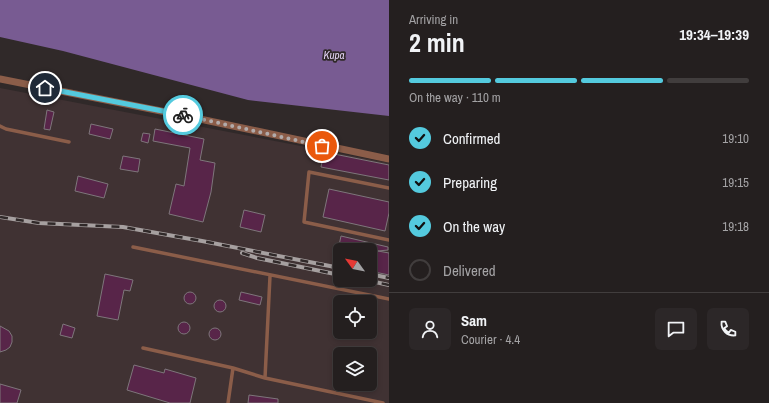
<!DOCTYPE html>
<html lang="en">
<head>
<meta charset="utf-8">
<style>
	body { margin:0; font-family:"Archivo Narrow",sans-serif; background:#2c2728; color:#f1f3f6; height:100vh; display:flex; flex-direction:column; font-size:15px; white-space:nowrap }
	* { box-sizing:border-box; margin:0 }
	p { font-size:13px; color:#a3a2a4 }
	.icon { flex:none; width:22px; height:22px; fill:none; stroke:currentColor; stroke-width:2; stroke-linecap:round; stroke-linejoin:round }
	.map { position:relative; flex:1; overflow:hidden }
	.sheet { display:flex; flex-direction:column; background:#241f1f; width:380px }
	.sheet>* { flex:none }
	.needle { width:26px; rotate:303deg }
	.buttons { position:absolute; left:333px; top:243px; display:grid; gap:8px }
	.buttons a { display:grid; place-items:center; width:44px; height:44px; border-radius:6px; background:#241f1f; box-shadow:0 2px 6px #0003,0 0 0 1px #413d3d; font-size:20px }
	.pin { position:absolute; display:grid; place-items:center; width:34px; height:34px; color:#fff; margin:-17px; border:2px solid #fff; border-radius:50%; box-shadow:0 1px 4px #0007 }
	.courier { position:absolute; display:grid; place-items:center; width:40px; height:40px; margin:-20px; border:3px solid #54cade; border-radius:50%; background:#fff; color:#222; box-shadow:0 1px 5px #0007 }
	.summary em { font-style:normal; font-weight:800 }
	.summary div { display:flex; flex-direction:column-reverse }
	.summary { display:flex; align-items:center; justify-content:space-between; height:68px; padding:0 20px }
	h1 { font-size:26px; font-weight:800; line-height:30px }
	.bar { display:grid; grid-template-columns:repeat(4,1fr); gap:6px 4px; align-content:center; height:48px; padding:0 20px }
	.bar i { height:5px; border-radius:3px; background:#413d3d }
	.bar .on { background:#54cade }
	.bar p { grid-column:span 4 }
	.line { display:flex; align-items:center; gap:10px; padding:0 20px; border-top:1px solid #413d3d }
	.line div { flex:1 }
	.round { display:grid; place-items:center; flex:none; width:42px; height:42px; border-radius:6px; background:#2c2728 }
	ol { padding:0 20px; list-style:none }
	li { display:flex; align-items:center; gap:12px; height:44px }
	li p { margin-inline-start:auto }
	li .icon { padding:4px; border-radius:50%; background:#54cade; color:#111; stroke-width:4 }
	li:last-child { color:#a3a2a4 }
	li i { width:22px; height:22px; border:2px solid #413d3d; border-radius:50% }
	main { display:flex; flex:1; min-height:0 }
	.map>svg:first-child { display:block }
	.built { fill:#403233; fill-rule:evenodd }
	.water { fill:#785b92 }
	.building { fill:#582549; stroke:#7e767b }
	.lines { fill:none; stroke-linecap:round; stroke-linejoin:round }
	.lane { stroke:#8b5d49; stroke-width:3.5 }
	.street { stroke:#8b5d49; stroke-width:7 }
	.rail-casing { stroke:#a6a0a0; stroke-width:4 }
	.rail { stroke:#302929; stroke-width:2.5; stroke-dasharray:8; stroke-linecap:butt }
	.done { stroke:#b1abab; stroke-width:4; stroke-dasharray:0 7.2 }
	.route { stroke:#54cade; stroke-width:5 }
	.labels { text-anchor:middle; stroke-width:3.5; stroke-linejoin:round; paint-order:stroke }
	.water-label { font-size:11px; font-style:italic; fill:#e4d4f5; stroke:#302929 }
</style>
</head>
<body>
<main>
<div class="map">
<svg width="389" height="403" viewBox="0 0 389 403">
	<rect width="100%" height="100%" fill="#302929"/>
	<path class="built" d="M 0,88 L 389,163 L 389,403 L 0,403 ZM 340,250 L 370,250 L 370,280 L 340,280 ZM 340,302 L 370,302 L 370,332 L 340,332 ZM 340,354 L 370,354 L 370,384 L 340,384 Z"/>
	<path class="water" d="M 0,0 L 389,0 L 389,116 L 248,100 L 63,51 L 0,37 Z"/>
	<path class="building" d="M 47,110 L 54,112 L 50,130 L 44,129 Z
		M 91,124 L 113,129 L 110,139 L 89,134 Z
		M 155,129 L 204,139 L 200,160 L 215,163 L 211,192 L 203,222 L 169,214 L 176,184 L 184,186 L 190,148 L 153,141 Z
		M 143,133 L 150,134 L 148,143 L 141,141 Z
		M 324,152 L 389,165 L 389,180 L 321,167 Z
		M 123,156 L 140,159 L 138,172 L 120,169 Z
		M 78,176 L 108,184 L 104,198 L 75,191 Z
		M 329,189 L 389,202 L 389,213 L 385,231 L 323,217 Z
		M 244,210 L 265,215 L 261,232 L 240,227 Z
		M 341,236 L 388,247 L 388,250 L 378,251 L 389,253 L 389,275 L 370,271 L 370,250 L 338,250 Z
		M 105,274 L 133,280 L 130,291 L 124,290 L 118,320 L 97,316 Z
		M184 298a6 6 0 1 1 12 0a6 6 0 1 1-12 0Z
		M 241,292 L 262,297 L 260,305 L 239,300 Z
		M214 306a6 6 0 1 1 12 0a6 6 0 1 1-12 0Z
		M178 328a6 6 0 1 1 12 0a6 6 0 1 1-12 0Z
		M 63,324 L 75,328 L 72,338 L 60,335 Z
		M 0,326 L 9,331 L 12,336 L 12,342 L 10,347 L 6,350 L 0,352 Z
		M209 334a6 6 0 1 1 12 0a6 6 0 1 1-12 0Z
		M 134,365 L 164,373 L 165,369 L 196,378 L 190,403 L 170,403 L 127,390 Z
		M 0,384 L 21,390 L 17,403 L 0,403 Z
		M 249,395 L 278,399 L 278,403 L 248,403 Z"/>
	<g class="lines">
		<path class="lane" d="M 0,126 L 6,129 L 69,142
			M 389,188 L 309,172 L 304,222 L 389,240
			M 133,247 L 389,299
			M 143,348 L 233,368
			M 265,378 L 270,276
			M 228,403 L 233,368 L 265,378 L 383,403"/>
		<path class="street" d="M 0,79 L 181,115 L 389,159"/>
		<g class="rail-casing">
			<path id="rail" d="M 0,217 L 39,223 L 123,227 L 202,241 L 340,268
				M 242,253 L 257,258 L 340,275
				M 370,274 L 389,278
				M 366,280 L 389,285"/>
		</g>
		<use href="#rail" class="rail"/>
	</g>
	<g class="lines">
		<path class="done" d="M 183,115 L 322,146"/>
		<path class="route" d="M 45,88 L 183,115"/>
	</g>
	<g class="labels">
		<g class="water-label">
			<text x="334" y="59">Kupa</text>
		</g>
	</g>
</svg>
<div class="buttons">
<a><svg class="needle" viewBox="-14 -14 28 28"><path d="M0-13l5 13h-10z" fill="#e53935"/><path d="M0 13l5-13h-10z" fill="#a3a2a4"/></svg></a>
<a><svg class="icon" aria-label="locate" viewBox="0 0 24 24"><circle cx="12" cy="12" r="6"/><path d="M12 2v4M12 18v4M2 12h4M18 12h4"/></svg></a>
<a><svg class="icon" aria-label="layers" viewBox="0 0 24 24"><path d="M12 4l9 5-9 5-9-5zM3 14l9 5 9-5"/></svg></a>
</div>
<div class="pin" style="left:322px;top:146px;background:#ea580c"><svg class="icon" aria-label="bag" viewBox="0 0 24 24"><path d="M5 8h14l-1 12H6zM9 8a3 3 0 0 1 6 0"/></svg></div>
<div class="pin" style="left:45px;top:88px;background:#1f2937"><svg class="icon" aria-label="home" viewBox="0 0 24 24"><path d="M3 11l9-7 9 7M6 9v11h12V9"/></svg></div>
<div class="courier" style="left:183px;top:115px"><svg class="icon" aria-label="bike" viewBox="0 0 24 24"><circle cx="6" cy="16" r="4"/><circle cx="18" cy="16" r="4"/><path d="M6 16l4-8h5l3 8M10 8l3 8H6M13 5h3"/></svg></div>
</div>
<section class="sheet">
<div class="summary"><div><h1>2 min</h1><p>Arriving in</p></div><em>19:34–19:39</em></div>
<div class="bar"><i class="on"></i><i class="on"></i><i class="on"></i><i></i><p>On the way · 110 m</p></div>
<ol>
<li><svg class="icon" aria-label="check" viewBox="0 0 24 24"><path d="M5 12l5 5 9-10"/></svg>Confirmed<p>19:10</p></li>
<li><svg class="icon" aria-label="check" viewBox="0 0 24 24"><path d="M5 12l5 5 9-10"/></svg>Preparing<p>19:15</p></li>
<li><svg class="icon" aria-label="check" viewBox="0 0 24 24"><path d="M5 12l5 5 9-10"/></svg>On the way<p>19:18</p></li>
<li><i></i>Delivered</li>
</ol>
<div class="line" style="height:72px"><a class="round"><svg class="icon" aria-label="person" viewBox="0 0 24 24"><circle cx="12" cy="8" r="4"/><path d="M4 21q1-7 8-7t8 7"/></svg></a><div><b>Sam</b><p>Courier · 4.4</p></div><a class="round"><svg class="icon" aria-label="chat" viewBox="0 0 24 24"><path d="M4 5h16v11H9l-5 4z"/></svg></a><a class="round"><svg class="icon" aria-label="phone" viewBox="0 0 24 24"><path d="M5 4h4l2 5-3 2q2 4 5 5l2-3 5 2v4C11 20 4 13 5 4z"/></svg></a></div>
</section>
</main>
</body>
</html>
